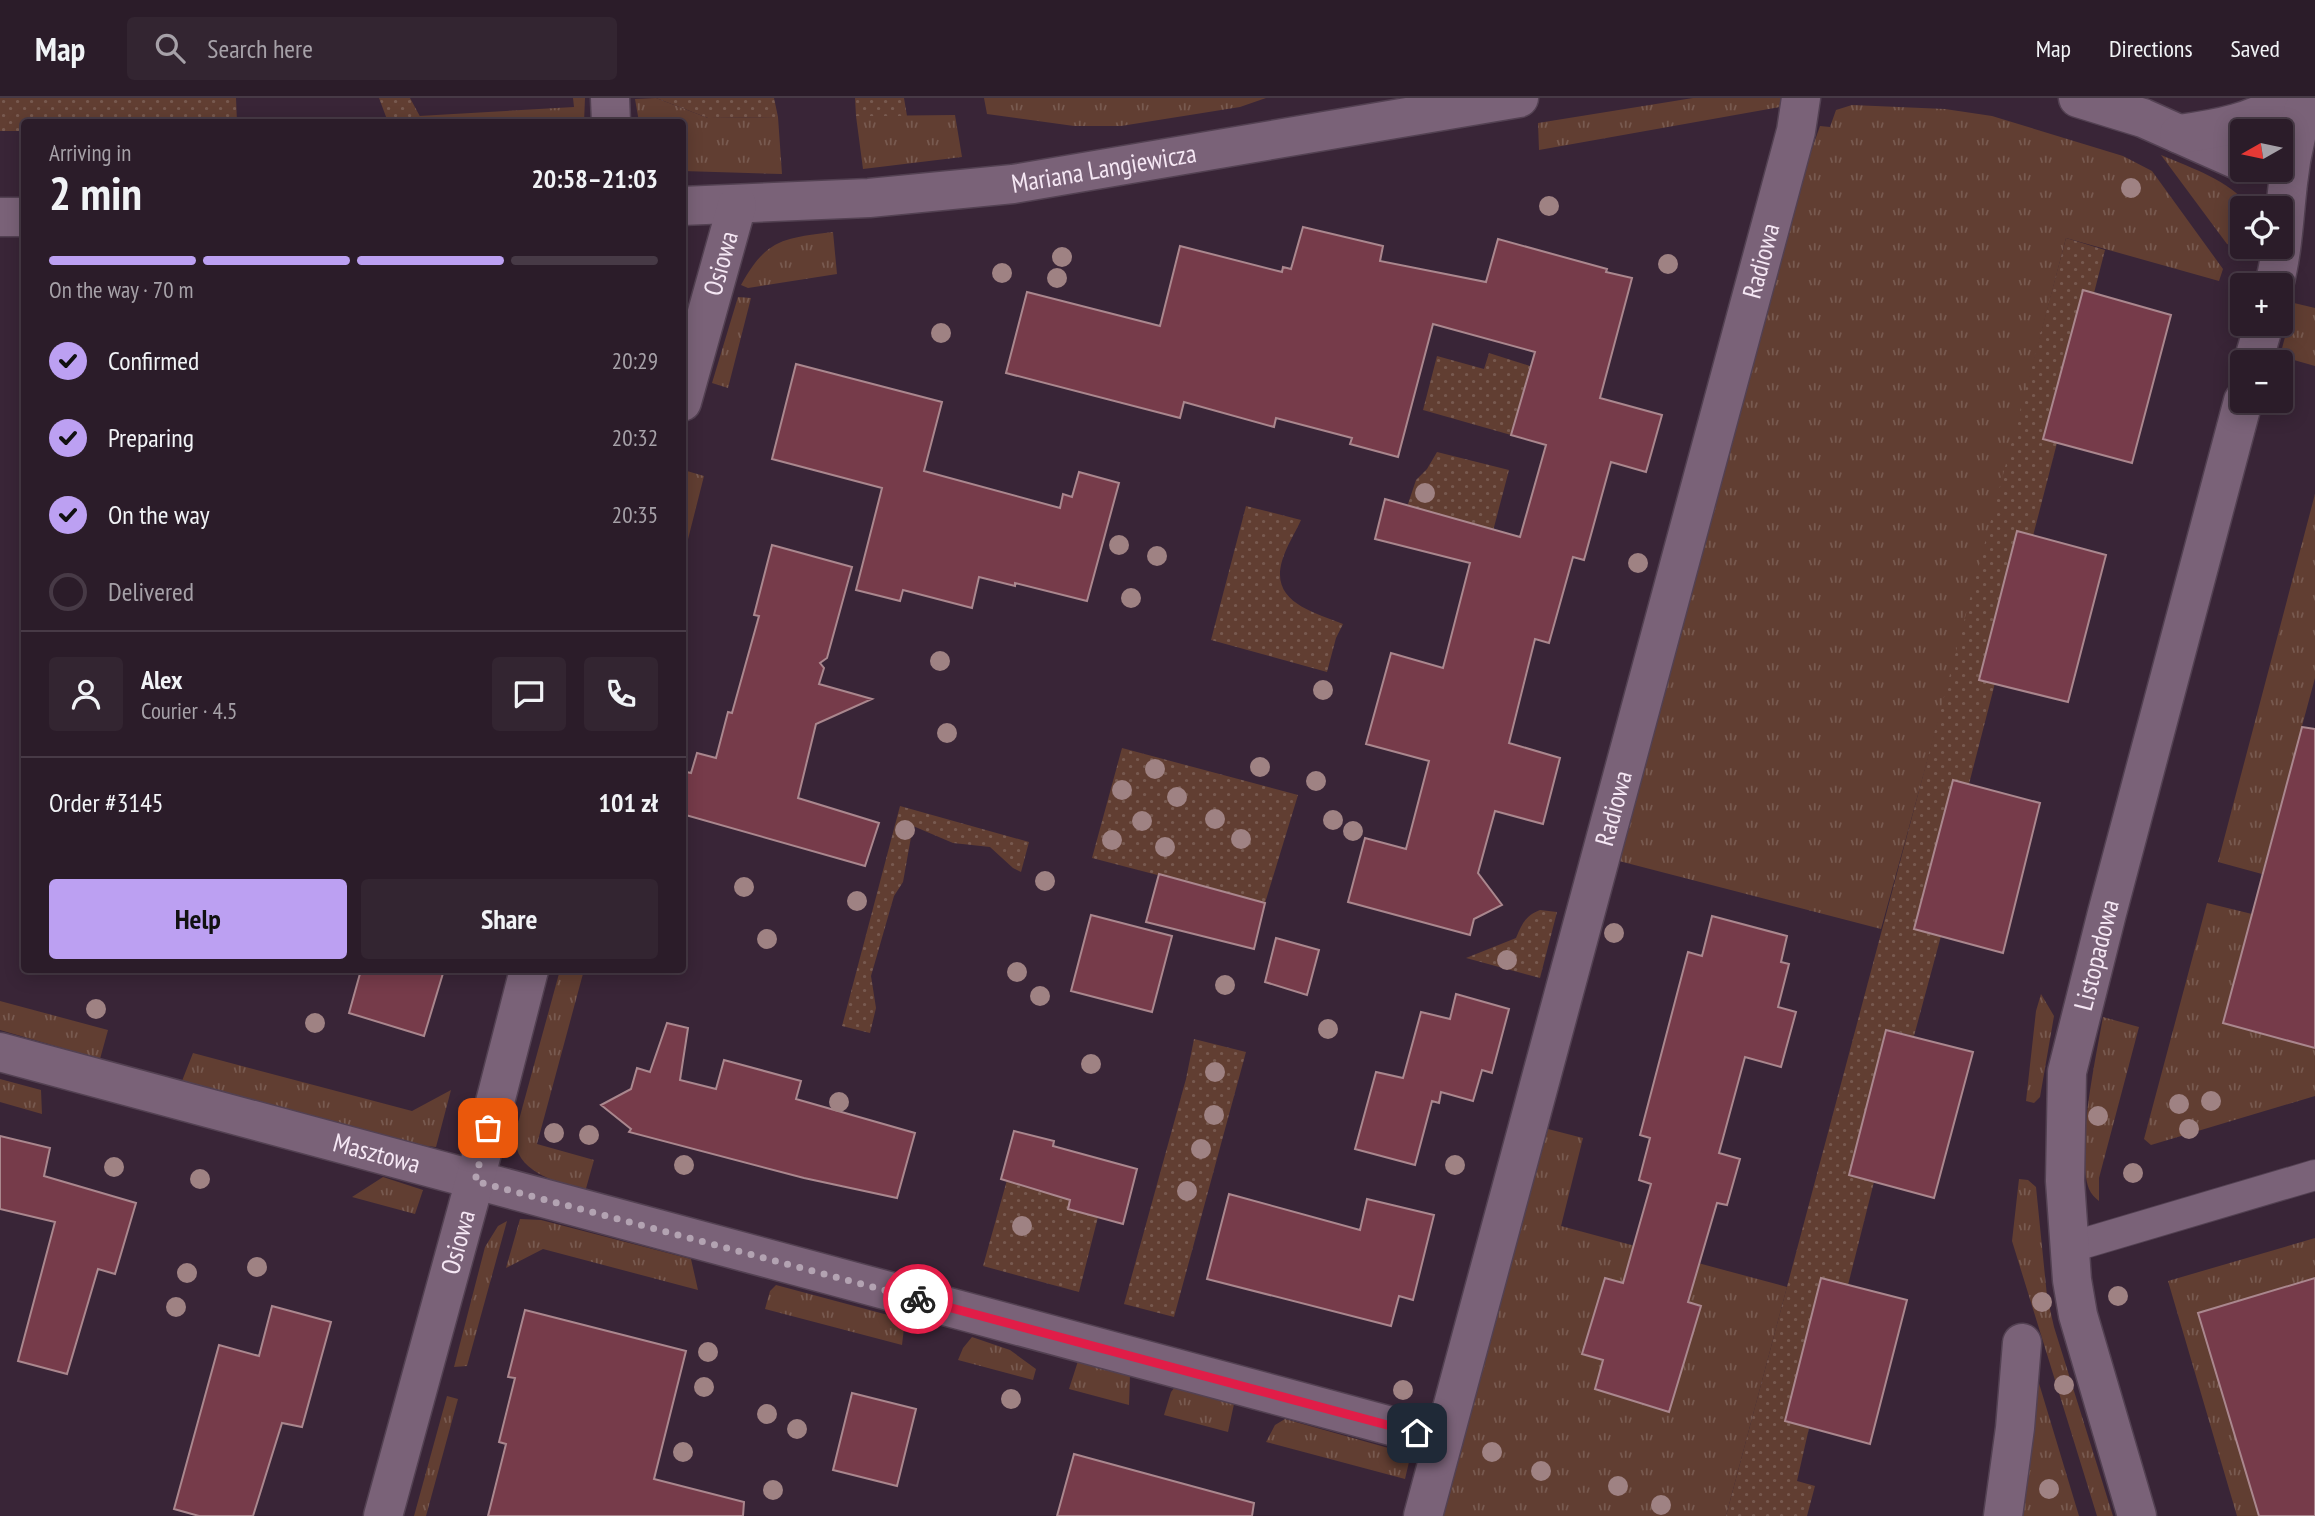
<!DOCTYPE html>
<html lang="en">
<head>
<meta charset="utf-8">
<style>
	body { margin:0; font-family:"PT Sans Narrow",sans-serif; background:#332531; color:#f1f3f6; height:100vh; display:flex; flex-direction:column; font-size:26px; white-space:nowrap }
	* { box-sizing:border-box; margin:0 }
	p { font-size:23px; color:#a6a1a8 }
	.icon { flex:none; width:38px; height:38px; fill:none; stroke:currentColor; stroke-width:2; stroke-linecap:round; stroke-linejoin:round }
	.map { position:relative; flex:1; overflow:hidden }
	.sheet { position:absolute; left:21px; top:21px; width:665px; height:854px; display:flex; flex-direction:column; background:#2b1c29; border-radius:7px; box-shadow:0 4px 18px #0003,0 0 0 2px #473a46 }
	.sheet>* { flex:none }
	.needle { width:46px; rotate:261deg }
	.tools { position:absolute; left:2230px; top:21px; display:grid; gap:14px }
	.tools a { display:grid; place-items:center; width:63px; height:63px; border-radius:7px; background:#2b1c29; box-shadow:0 4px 18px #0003,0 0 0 2px #473a46; font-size:35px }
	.pin { position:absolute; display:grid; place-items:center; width:60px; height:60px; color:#fff; margin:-30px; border-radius:14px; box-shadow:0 4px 10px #0006 }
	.courier { position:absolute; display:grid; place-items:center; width:70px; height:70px; margin:-35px; border:5px solid #e11d48; border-radius:50%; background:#fff; color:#222; box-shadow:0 2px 9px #0007 }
	.headline em { font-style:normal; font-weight:600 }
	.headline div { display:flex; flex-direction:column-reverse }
	.headline { display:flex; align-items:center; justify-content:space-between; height:119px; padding:0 28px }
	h1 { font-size:46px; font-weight:600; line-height:52px }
	.bar { display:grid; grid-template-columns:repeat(4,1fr); gap:10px 7px; align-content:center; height:84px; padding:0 28px }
	.bar i { height:9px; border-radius:5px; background:#473a46 }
	.bar .on { background:#bca0f2 }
	.bar p { grid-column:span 4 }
	.line { display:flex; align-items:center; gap:18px; padding:0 28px; border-top:2px solid #473a46 }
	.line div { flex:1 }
	.round { display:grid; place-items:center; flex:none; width:74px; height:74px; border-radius:7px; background:#332531 }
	ol { padding:0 28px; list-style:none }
	li { display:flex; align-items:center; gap:21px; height:77px }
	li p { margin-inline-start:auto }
	li .icon { padding:7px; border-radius:50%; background:#bca0f2; color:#111; stroke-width:4 }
	li:last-child { color:#a6a1a8 }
	li i { width:38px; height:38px; border:4px solid #473a46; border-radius:50% }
	.cta { display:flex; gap:14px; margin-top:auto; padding:14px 28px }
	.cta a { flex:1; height:80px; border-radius:7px; background:#bca0f2; color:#111; font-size:28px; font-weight:600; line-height:80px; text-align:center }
	.cta a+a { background:#332531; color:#f1f3f6 }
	header { display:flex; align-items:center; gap:42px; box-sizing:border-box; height:98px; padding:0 35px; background:#2b1c29; border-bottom:2px solid #473a46 }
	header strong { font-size:33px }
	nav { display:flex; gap:38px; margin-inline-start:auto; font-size:24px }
	.search { width:490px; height:63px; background:#332531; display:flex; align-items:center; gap:18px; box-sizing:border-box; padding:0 24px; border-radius:7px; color:#a6a1a8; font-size:26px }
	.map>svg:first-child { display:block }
	.grass { fill:url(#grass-tufts) }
	.garden { fill:url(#garden-dots) }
	.building { fill:#763b4a; stroke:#aa878e; stroke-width:2 }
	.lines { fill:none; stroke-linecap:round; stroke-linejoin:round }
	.lane-casing { stroke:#534152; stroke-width:32 }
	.street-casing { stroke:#534152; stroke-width:41 }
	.lane { stroke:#7a6278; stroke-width:30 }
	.street { stroke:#7a6278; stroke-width:38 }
	.tree { fill:#9f8283 }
	.done { stroke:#b3a3b2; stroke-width:7; stroke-dasharray:0 12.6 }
	.route { stroke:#e11d48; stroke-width:9 }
	.labels { text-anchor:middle; stroke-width:5; stroke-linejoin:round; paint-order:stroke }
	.street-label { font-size:26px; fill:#f5e7f4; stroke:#2f1b2d }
</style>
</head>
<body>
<header>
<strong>Map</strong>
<div class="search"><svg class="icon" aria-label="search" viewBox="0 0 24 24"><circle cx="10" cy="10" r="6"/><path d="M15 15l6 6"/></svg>Search here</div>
<nav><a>Map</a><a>Directions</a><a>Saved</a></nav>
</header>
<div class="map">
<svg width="2315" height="1418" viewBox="0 0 2315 1418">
	<defs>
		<pattern id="grass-tufts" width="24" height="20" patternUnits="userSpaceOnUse" patternTransform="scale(1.75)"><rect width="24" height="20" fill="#613e32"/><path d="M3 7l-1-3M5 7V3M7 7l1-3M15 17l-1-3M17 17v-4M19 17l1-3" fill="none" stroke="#785a50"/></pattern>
		<pattern id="garden-dots" width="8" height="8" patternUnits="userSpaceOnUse" patternTransform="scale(1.75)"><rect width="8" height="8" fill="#613e32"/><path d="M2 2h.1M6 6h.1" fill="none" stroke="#785a50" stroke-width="1.8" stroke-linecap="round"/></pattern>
	</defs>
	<rect width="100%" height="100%" fill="#392537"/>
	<path class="grass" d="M 573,0 L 585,0 L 584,24 L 423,24 L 419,18 L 574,9 Z
		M 656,0 L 708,20 L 778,19 L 782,76 L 683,73 L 682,24 L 639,24 L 635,1 Z
		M 984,0 L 1266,0 L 1240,9 L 1121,28 L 1074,28 L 987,16 Z
		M 1693,0 L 1788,0 L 1791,7 L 1539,52 L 1538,25 Z
		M 1852,7 L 1945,11 L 1992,18 L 2123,58 L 2152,73 L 2223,171 L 2219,183 L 2066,140 L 1972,500 L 1881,831 L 1619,763 L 1809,59 L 1820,28 L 1830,29 L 1836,12 Z
		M 955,17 L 962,59 L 863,71 L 856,18 Z
		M 2161,57 C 2193,71 2228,81 2251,110 L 2242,110 L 2242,149 L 2259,149 L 2259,155 L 2227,146 Z
		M 833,134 L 837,176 L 748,190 L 741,187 C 766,141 784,140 833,134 Z
		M 738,199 L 751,200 L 728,290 L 712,285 Z
		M 2294,205 L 2315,210 L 2315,268 L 2280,258 Z
		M 687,373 L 704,378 L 683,461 L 683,392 Z
		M 2315,396 L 2315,580 L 2262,776 L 2218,764 Z
		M 2207,805 L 2252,816 L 2223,925 L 2315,950 L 2315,998 L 2151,1047 L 2144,1041 Z
		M 560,872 L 584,872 L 537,1046 L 594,1062 L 585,1094 C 563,1085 518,1076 516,1045 C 515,1040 517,1034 517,1029 Z
		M 2041,896 L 2054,918 L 2040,999 L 2034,1005 L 2026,1003 L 2036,913 Z
		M 0,903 L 108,932 L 100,961 L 0,932 Z
		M 2103,919 L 2139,929 L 2099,1080 L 2099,1103 C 2095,1100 2091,1096 2089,1091 C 2075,1054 2096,959 2103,919 Z
		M 193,955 L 412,1013 L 451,992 L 436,1049 L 418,1047 L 182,983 Z
		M 0,981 L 41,992 L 42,1016 L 0,1004 Z
		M 1548,1031 L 1583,1040 L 1561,1128 L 1787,1189 L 1726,1418 L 1441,1418 Z
		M 383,1079 L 423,1092 L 415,1116 L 352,1099 Z
		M 2019,1081 L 2028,1082 L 2036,1089 L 2047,1198 L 2054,1229 L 2113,1418 L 2097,1418 L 2012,1143 Z
		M 520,1121 L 541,1122 L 691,1161 L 698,1192 L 543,1151 L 506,1170 Z
		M 507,1123 L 467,1268 L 454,1269 L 485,1149 L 498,1128 Z
		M 2315,1140 L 2315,1180 L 2198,1215 L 2259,1418 L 2237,1418 L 2168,1183 Z
		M 776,1187 L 903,1221 L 904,1230 L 902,1247 L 765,1211 L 770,1193 Z
		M 972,1239 L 1010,1252 L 1036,1271 L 1033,1282 L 958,1262 L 963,1250 Z
		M 1078,1263 L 1130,1277 L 1129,1307 L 1069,1291 Z
		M 2038,1282 L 2079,1418 L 2023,1418 Z
		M 1175,1289 L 1234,1306 L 1228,1334 L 1164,1317 L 1171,1294 Z
		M 447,1298 L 458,1301 L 426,1418 L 414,1418 Z
		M 1285,1321 L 1392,1351 L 1409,1364 L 1405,1381 L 1266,1344 L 1275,1327 Z"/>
	<path class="garden" d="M 0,0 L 236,0 L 237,24 L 24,24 L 24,33 L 0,33 Z
		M 379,0 L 410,0 L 423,24 L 388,24 Z
		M 656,0 L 774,0 L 778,19 L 708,20 Z
		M 855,0 L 904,0 L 907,18 L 856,18 Z
		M 2066,140 L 2105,152 L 2094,195 L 2083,193 L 2043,341 L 2057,345 L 1969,686 L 1953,683 L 1914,831 L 1941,838 L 1914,938 L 1886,931 L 1849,1076 L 1874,1084 L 1848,1187 L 1821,1180 L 1785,1323 L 1809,1330 L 1797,1383 L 1815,1388 L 1807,1418 L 1726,1418 Z
		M 1489,255 L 1530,268 L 1511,337 L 1423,312 L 1437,258 L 1484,271 Z
		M 1437,354 L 1509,372 L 1493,433 L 1407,409 L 1416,382 L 1427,371 Z
		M 1246,408 L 1301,422 C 1295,435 1286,449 1282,463 C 1270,504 1313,514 1343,526 L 1336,540 L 1327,574 L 1211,542 Z
		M 1122,650 L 1298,697 L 1265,805 L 1092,760 Z
		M 900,708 L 1029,744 L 1021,774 L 1013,770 L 990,749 L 953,745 L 913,728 L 903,784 L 894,798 L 871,878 L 876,910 L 870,935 L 842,928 Z
		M 1540,812 L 1557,814 L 1540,880 L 1466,860 L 1516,840 C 1522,826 1525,818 1540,812 Z
		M 1194,941 L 1246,954 L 1174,1219 L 1124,1206 L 1186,981 Z
		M 1007,1082 L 1070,1102 L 1068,1111 L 1098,1119 L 1079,1194 L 983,1168 Z"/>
	<path class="building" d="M 1303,129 L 1383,148 L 1380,163 L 1486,184 L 1498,141 L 1607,171 L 1606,174 L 1632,180 L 1600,300 L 1662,317 L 1646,374 L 1611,364 L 1584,462 L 1573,459 L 1549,545 L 1535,541 L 1509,645 L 1560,660 L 1543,726 L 1495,713 L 1478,775 L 1502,807 L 1474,821 L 1470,837 L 1348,804 L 1365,740 L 1406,751 L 1429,663 L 1366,646 L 1391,555 L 1443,570 L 1470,465 L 1375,441 L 1385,401 L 1520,439 L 1546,347 L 1511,337 L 1535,254 L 1433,226 L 1398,359 L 1350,346 L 1352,340 L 1276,320 L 1274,329 L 1184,304 L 1180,320 L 1006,275 L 1027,194 L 1160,228 L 1180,148 L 1282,174 L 1283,169 L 1291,171 Z
		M 2083,192 L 2171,217 L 2132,365 L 2043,341 Z
		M 796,266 L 942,304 L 924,373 L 1060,410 L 1063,396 L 1072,399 L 1079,374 L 1119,385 L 1087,503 L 1015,485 L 1015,488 L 979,479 L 972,510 L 903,492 L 900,503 L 856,492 L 882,390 L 772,361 Z
		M 2017,433 L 2106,457 L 2068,604 L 1979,582 Z
		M 772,447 L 852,469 L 827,560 L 820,565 L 824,570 L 819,586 L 872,601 L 816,626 L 798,700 L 879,725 L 865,768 L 682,716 L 682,673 L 691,675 L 697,655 L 716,660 L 728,614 L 732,615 L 759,518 L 754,517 Z
		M 2302,629 L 2315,631 L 2315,950 L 2223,925 Z
		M 1953,682 L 2040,705 L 2003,855 L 1914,831 Z
		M 1159,776 L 1265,805 L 1254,851 L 1146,824 Z
		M 1091,817 L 1172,838 L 1152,914 L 1071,893 Z
		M 1712,818 L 1787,838 L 1781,864 L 1789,866 L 1778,909 L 1796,914 L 1781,969 L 1745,959 L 1719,1055 L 1740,1061 L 1727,1107 L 1717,1105 L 1688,1204 L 1701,1208 L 1669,1314 L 1595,1291 L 1603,1262 L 1582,1256 L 1605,1180 L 1623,1185 L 1651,1086 L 1639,1082 L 1650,1040 L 1640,1037 L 1688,854 L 1702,858 Z
		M 1276,840 L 1319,852 L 1307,897 L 1265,884 Z
		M 361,872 L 444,872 L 424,938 L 349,915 Z
		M 1456,896 L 1509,911 L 1492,975 L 1482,972 L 1473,1003 L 1441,994 L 1439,1005 L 1432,1003 L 1415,1067 L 1355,1051 L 1376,974 L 1403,980 L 1421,914 L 1450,921 Z
		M 667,925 L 688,930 L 680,982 L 716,991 L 724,962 L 801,983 L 796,1001 L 915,1035 L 897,1100 L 804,1080 L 629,1034 L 631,1031 L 601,1007 L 631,991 L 637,970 L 650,974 Z
		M 1886,932 L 1973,954 L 1934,1100 L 1849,1077 Z
		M 1014,1033 L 1054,1043 L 1053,1048 L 1137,1071 L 1123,1126 L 1068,1111 L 1070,1102 L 1001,1081 Z
		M 0,1038 L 50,1050 L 44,1078 L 136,1105 L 115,1176 L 98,1171 L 67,1276 L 18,1263 L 55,1124 L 0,1111 Z
		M 1229,1096 L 1360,1132 L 1367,1101 L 1434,1117 L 1413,1202 L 1399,1198 L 1391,1228 L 1207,1181 Z
		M 1821,1180 L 1907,1202 L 1870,1346 L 1785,1323 Z
		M 2315,1180 L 2315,1418 L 2259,1418 L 2198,1215 Z
		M 272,1208 L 331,1224 L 302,1329 L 282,1325 L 253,1418 L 199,1418 L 174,1411 L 219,1247 L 259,1258 Z
		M 525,1212 L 686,1253 L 654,1381 L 744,1404 L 743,1418 L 488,1418 L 506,1346 L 499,1344 L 515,1280 L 508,1279 Z
		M 852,1295 L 916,1311 L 897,1388 L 833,1372 Z
		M 1074,1356 L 1254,1405 L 1252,1418 L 1057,1418 Z"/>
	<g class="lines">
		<g class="lane-casing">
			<path id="lane" d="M 2068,1150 L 2315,1077"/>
		</g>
		<g class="street-casing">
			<g id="street">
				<path d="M 610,0 L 611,24"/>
				<path d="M 2078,0 L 2143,20 L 2242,64"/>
				<path d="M 2179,36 C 2217,31 2257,24 2289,0"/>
				<path id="s1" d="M 682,108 L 869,100 L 1013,86 L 1519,0"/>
				<path d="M 0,119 L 24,119"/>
				<path d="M 2274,187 C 2283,153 2284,120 2288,85 C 2291,56 2298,27 2308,0"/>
				<path d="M 2253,264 L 2264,226"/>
				<path id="s2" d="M 682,304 L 737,107"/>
				<path id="s3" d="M 0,954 L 1443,1342"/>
				<path id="s4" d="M 383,1418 L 475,1082 L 529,872"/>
				<path id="s5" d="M 1423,1418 L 1796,33 L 1801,0"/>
				<path d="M 2003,1418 L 2015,1330 L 2022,1245"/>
				<path id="s6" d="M 2137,1418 L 2078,1217 L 2072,1182 L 2065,1083 L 2067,974 L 2107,815 L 2243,303"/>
			</g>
		</g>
		<use href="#lane" class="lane"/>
		<use href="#street" class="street"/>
	</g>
	<g class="tree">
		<circle cx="2131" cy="90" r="10"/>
		<circle cx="1549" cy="108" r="10"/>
		<circle cx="1062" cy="159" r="10"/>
		<circle cx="1668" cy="166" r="10"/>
		<circle cx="1002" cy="175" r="10"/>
		<circle cx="1057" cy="180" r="10"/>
		<circle cx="941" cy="235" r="10"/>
		<circle cx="1425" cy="395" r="10"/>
		<circle cx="1119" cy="447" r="10"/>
		<circle cx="1157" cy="458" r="10"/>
		<circle cx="1638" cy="465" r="10"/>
		<circle cx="1131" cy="500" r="10"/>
		<circle cx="940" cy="563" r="10"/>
		<circle cx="1323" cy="592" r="10"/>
		<circle cx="947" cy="635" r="10"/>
		<circle cx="1260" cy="669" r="10"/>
		<circle cx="1155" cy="671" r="10"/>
		<circle cx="1316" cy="683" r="10"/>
		<circle cx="1122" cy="692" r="10"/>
		<circle cx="1177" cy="699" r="10"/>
		<circle cx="1215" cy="721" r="10"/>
		<circle cx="1333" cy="722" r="10"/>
		<circle cx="1142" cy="723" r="10"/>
		<circle cx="905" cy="732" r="10"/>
		<circle cx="1353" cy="733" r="10"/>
		<circle cx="1241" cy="741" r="10"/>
		<circle cx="1112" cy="742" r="10"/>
		<circle cx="1165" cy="749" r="10"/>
		<circle cx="1045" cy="783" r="10"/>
		<circle cx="744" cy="789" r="10"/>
		<circle cx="857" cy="803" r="10"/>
		<circle cx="1614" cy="835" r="10"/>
		<circle cx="767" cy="841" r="10"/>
		<circle cx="1507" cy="862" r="10"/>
		<circle cx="1017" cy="874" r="10"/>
		<circle cx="1225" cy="887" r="10"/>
		<circle cx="1040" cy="898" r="10"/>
		<circle cx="96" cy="911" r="10"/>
		<circle cx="315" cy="925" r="10"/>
		<circle cx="1328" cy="931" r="10"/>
		<circle cx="1091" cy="966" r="10"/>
		<circle cx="1215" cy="974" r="10"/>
		<circle cx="2211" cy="1003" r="10"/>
		<circle cx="839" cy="1004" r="10"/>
		<circle cx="2179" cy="1006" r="10"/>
		<circle cx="1214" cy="1017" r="10"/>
		<circle cx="2098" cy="1018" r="10"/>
		<circle cx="2189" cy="1031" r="10"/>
		<circle cx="554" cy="1035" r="10"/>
		<circle cx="589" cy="1037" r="10"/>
		<circle cx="1201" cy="1051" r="10"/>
		<circle cx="684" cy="1067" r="10"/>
		<circle cx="1455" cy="1067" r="10"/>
		<circle cx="114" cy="1069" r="10"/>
		<circle cx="2133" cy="1075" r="10"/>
		<circle cx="200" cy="1081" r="10"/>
		<circle cx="1187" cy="1093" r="10"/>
		<circle cx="1022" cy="1128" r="10"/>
		<circle cx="257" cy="1169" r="10"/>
		<circle cx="187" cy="1175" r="10"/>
		<circle cx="2118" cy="1198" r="10"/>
		<circle cx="2042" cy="1204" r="10"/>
		<circle cx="176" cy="1209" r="10"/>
		<circle cx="708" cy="1254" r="10"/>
		<circle cx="2064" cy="1287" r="10"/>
		<circle cx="704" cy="1289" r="10"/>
		<circle cx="1403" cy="1292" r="10"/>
		<circle cx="1011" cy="1301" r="10"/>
		<circle cx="767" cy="1316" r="10"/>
		<circle cx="797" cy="1331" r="10"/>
		<circle cx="683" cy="1354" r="10"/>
		<circle cx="1492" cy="1354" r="10"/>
		<circle cx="1541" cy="1373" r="10"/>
		<circle cx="1618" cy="1388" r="10"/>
		<circle cx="2049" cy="1391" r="10"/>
		<circle cx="773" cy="1392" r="10"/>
		<circle cx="1661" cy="1407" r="10"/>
	</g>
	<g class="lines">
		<path class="done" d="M 488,1030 L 475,1083 L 918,1201"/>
		<path class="route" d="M 918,1201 L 1417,1335"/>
	</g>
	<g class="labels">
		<g class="street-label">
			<text dy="9" stroke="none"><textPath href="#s1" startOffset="424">Mariana Langiewicza</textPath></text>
			<text dy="9" stroke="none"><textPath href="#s5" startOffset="1300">Radiowa</textPath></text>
			<text dy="9" stroke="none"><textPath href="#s2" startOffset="144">Osiowa</textPath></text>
			<text dy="9" stroke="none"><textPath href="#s5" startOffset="733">Radiowa</textPath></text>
			<text dy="9" stroke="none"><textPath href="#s6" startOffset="574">Listopadowa</textPath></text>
			<text dy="9" stroke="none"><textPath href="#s3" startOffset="390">Masztowa</textPath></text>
			<text dy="9" stroke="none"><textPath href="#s4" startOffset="284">Osiowa</textPath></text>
		</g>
	</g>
</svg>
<div class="tools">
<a><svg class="needle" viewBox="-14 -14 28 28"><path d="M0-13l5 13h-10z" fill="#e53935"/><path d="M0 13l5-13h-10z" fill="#a6a1a8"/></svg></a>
<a><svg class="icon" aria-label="locate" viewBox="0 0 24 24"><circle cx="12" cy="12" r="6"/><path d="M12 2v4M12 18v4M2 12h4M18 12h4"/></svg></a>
<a>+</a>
<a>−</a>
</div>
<div class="pin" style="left:488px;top:1030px;background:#ea580c"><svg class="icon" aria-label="bag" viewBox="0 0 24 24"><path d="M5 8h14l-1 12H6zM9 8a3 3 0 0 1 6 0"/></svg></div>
<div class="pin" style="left:1417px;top:1335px;background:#1f2937"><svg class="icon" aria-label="home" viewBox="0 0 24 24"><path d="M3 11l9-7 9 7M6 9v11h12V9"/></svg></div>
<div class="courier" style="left:918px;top:1201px"><svg class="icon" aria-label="bike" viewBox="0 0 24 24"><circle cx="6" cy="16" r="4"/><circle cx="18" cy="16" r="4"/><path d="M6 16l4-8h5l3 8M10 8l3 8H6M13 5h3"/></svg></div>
<section class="sheet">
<div class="headline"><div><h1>2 min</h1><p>Arriving in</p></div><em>20:58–21:03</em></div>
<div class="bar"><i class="on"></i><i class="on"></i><i class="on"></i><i></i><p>On the way · 70 m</p></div>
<ol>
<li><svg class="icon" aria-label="check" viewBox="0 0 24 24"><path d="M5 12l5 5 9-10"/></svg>Confirmed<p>20:29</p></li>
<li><svg class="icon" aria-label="check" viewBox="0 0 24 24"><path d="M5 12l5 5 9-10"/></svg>Preparing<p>20:32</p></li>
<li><svg class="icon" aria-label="check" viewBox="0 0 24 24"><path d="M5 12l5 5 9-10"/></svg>On the way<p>20:35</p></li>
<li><i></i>Delivered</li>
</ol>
<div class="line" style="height:126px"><a class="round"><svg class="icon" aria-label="person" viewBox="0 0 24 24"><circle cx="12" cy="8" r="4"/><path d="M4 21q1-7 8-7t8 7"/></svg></a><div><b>Alex</b><p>Courier · 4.5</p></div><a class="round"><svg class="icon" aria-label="chat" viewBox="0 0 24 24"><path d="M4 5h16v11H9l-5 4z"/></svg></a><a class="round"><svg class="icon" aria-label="phone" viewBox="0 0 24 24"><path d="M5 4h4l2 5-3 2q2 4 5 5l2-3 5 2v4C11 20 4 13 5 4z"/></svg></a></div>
<div class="line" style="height:91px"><div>Order #3145</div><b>101 zł</b></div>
<div class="cta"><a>Help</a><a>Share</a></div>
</section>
</div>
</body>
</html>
